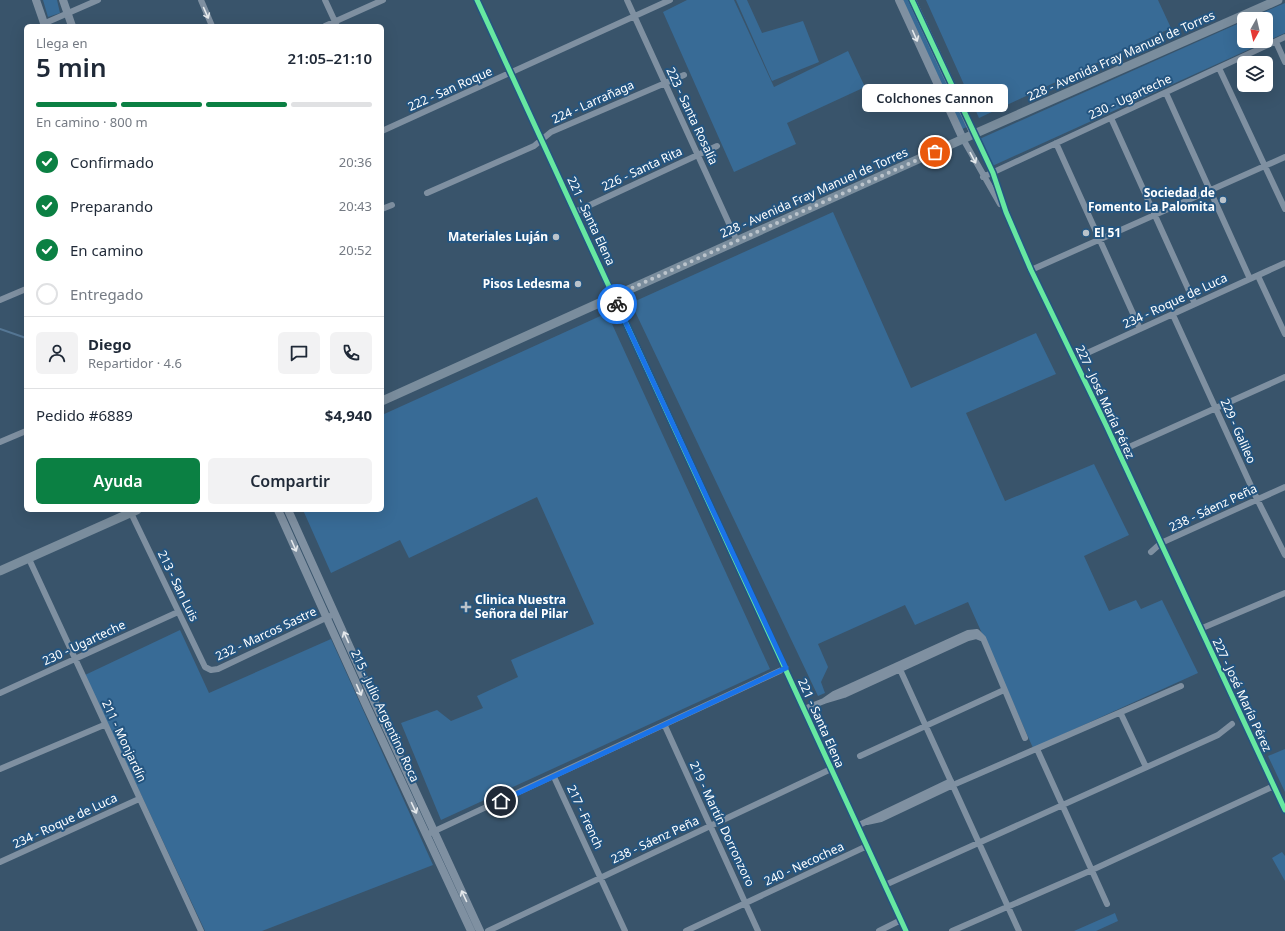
<!DOCTYPE html>
<html lang="es">
<head>
<meta charset="utf-8">
<style>
	body { margin:0; font-family:"Noto Sans",sans-serif; background:#f2f2f3; color:#1f2937; height:100vh; display:flex; flex-direction:column; font-size:15px; white-space:nowrap }
	* { box-sizing:border-box; margin:0 }
	p { font-size:13px; color:#747a83 }
	.icon { flex:none; width:22px; height:22px; fill:none; stroke:currentColor; stroke-width:2; stroke-linecap:round; stroke-linejoin:round }
	.map { position:relative; flex:1; overflow:hidden }
	.drawer { position:absolute; left:24px; top:24px; width:360px; height:488px; display:flex; flex-direction:column; background:#fff; border-radius:6px; box-shadow:0 4px 16px #0002 }
	.drawer>* { flex:none }
	.needle { width:26px; rotate:188deg }
	.fabs { position:absolute; left:1237px; top:12px; display:grid; gap:8px }
	.fabs a { display:grid; place-items:center; width:36px; height:36px; border-radius:6px; background:#fff; box-shadow:0 4px 16px #0002; font-size:20px }
	.pin { position:absolute; display:grid; place-items:center; width:34px; height:34px; color:#fff; margin:-17px; border:2px solid #fff; border-radius:50%; box-shadow:0 1px 4px #0007 }
	.courier { position:absolute; display:grid; place-items:center; width:40px; height:40px; margin:-20px; border:3px solid #1a73e8; border-radius:50%; background:#fff; color:#222; box-shadow:0 1px 5px #0007 }
	.bubble { position:absolute; height:28px; border-radius:6px; background:#fff; box-shadow:0 4px 16px #0002; font-size:13px; font-weight:600; line-height:28px; text-align:center }
	.head em { font-style:normal; font-weight:600 }
	.head div { display:flex; flex-direction:column-reverse }
	.head { display:flex; align-items:center; justify-content:space-between; height:68px; padding:0 12px }
	h1 { font-size:26px; font-weight:600; line-height:30px }
	.bar { display:grid; grid-template-columns:repeat(4,1fr); gap:6px 4px; align-content:center; height:48px; padding:0 12px }
	.bar i { height:5px; border-radius:3px; background:#e0e1e3 }
	.bar .active { background:#0b8043 }
	.bar p { grid-column:span 4 }
	.line { display:flex; align-items:center; gap:10px; padding:0 12px; border-top:1px solid #e0e1e3 }
	.line div { flex:1 }
	.round { display:grid; place-items:center; flex:none; width:42px; height:42px; border-radius:6px; background:#f2f2f3 }
	ol { padding:0 12px; list-style:none }
	li { display:flex; align-items:center; gap:12px; height:44px }
	li p { margin-inline-start:auto }
	li .icon { padding:4px; border-radius:50%; background:#0b8043; color:#fff; stroke-width:4 }
	li:last-child { color:#747a83 }
	li i { width:22px; height:22px; border:2px solid #e0e1e3; border-radius:50% }
	.cta { display:flex; gap:8px; margin-top:auto; padding:8px 12px }
	.cta a { flex:1; height:46px; border-radius:6px; background:#0b8043; color:#fff; font-size:16px; font-weight:600; line-height:46px; text-align:center }
	.cta a+a { background:#f2f2f3; color:#1f2937 }
	.map>svg:first-child { display:block }
	.green { fill:#386b96 }
	.lines { fill:none; stroke-linecap:round; stroke-linejoin:round }
	.stream { stroke:#557795; stroke-width:2 }
	.minor { stroke:#7f90a1; stroke-width:6 }
	.tertiary { stroke:#7f90a1; stroke-width:8 }
	.secondary { stroke:#7a8d9d; stroke-width:9 }
	.cycleway-casing { stroke:#245580; stroke-width:8 }
	.cycleway { stroke:#66e7a1; stroke-width:5 }
	.oneway { stroke:#e5e9ec }
	.done { stroke:#bac3cb; stroke-width:4; stroke-dasharray:0 7.2 }
	.route { stroke:#1a73e8; stroke-width:5 }
	.poi-dot { fill:#bac3cb; stroke:#245580; stroke-width:1.5 }
	.labels { text-anchor:middle; stroke-width:4; stroke-linejoin:round; paint-order:stroke }
	.street-label { font-size:12px; fill:#fff; stroke:#245580 }
	.poi-label { font-size:12px; font-weight:bold; fill:#fff; stroke:#245580; text-anchor:end }
</style>
</head>
<body>
<div class="map">
<svg width="1285" height="931" viewBox="0 0 1285 931">
	<rect width="100%" height="100%" fill="#39546b"/>
	<path class="green" d="M 43,0 L 57,0 L 60,13 L 48,17 Z
		M 687,0 L 734,0 L 774,87 L 848,51 L 865,87 L 787,123 L 796,144 L 734,172 L 663,12 Z
		M 736,0 L 747,0 L 762,33 L 803,21 L 819,62 L 772,81 Z
		M 903,0 L 908,0 L 967,127 L 962,129 Z
		M 926,0 L 1158,0 L 1171,28 L 979,118 Z
		M 1285,3 L 1285,33 L 988,168 L 975,141 L 1244,21 L 1244,41 L 1266,41 L 1266,19 L 1248,19 Z
		M 833,212 L 911,388 L 1036,333 L 1056,374 L 966,413 L 1005,501 L 1094,464 L 1129,535 L 1084,556 L 1109,611 L 1136,600 L 1141,609 L 1162,600 L 1198,673 L 1033,748 L 968,602 L 915,625 L 905,605 L 818,644 L 828,667 L 821,682 L 825,693 L 818,696 L 631,303 Z
		M 607,313 L 770,669 L 441,820 L 401,723 L 437,710 L 451,721 L 483,708 L 477,696 L 518,677 L 511,660 L 594,624 L 537,497 L 409,558 L 400,540 L 331,573 L 303,510 L 382,510 L 382,415 Z
		M 180,630 L 209,693 L 331,639 L 433,865 L 262,931 L 205,931 L 85,675 Z
		M 1285,749 L 1285,792 L 1268,756 Z
		M 1282,852 L 1285,856 L 1285,881 L 1272,858 Z
		M 1115,913 L 1118,921 L 1096,931 L 1074,931 Z"/>
	<g class="lines">
		<path class="stream" d="M 0,329 L 26,338"/>
		<path class="minor" d="M 201,0 L 212,26
			M 325,0 L 337,26
			M 477,0 L 906,931
			M 627,0 L 737,241
			M 43,24 L 98,0
			M 325,26 L 383,0
			M 1276,42 L 1285,62
			M 1219,68 L 1285,209
			M 1166,93 L 1250,279
			M 1111,118 L 1195,304
			M 382,131 L 670,0
			M 974,134 L 993,173 L 1006,212 L 1031,270 L 1106,425 L 1285,810
			M 963,139 L 1000,204
			M 1056,143 L 1140,329
			M 983,177 L 1285,37
			M 427,193 L 534,146 L 551,132 L 684,75
			M 382,209 L 392,205
			M 575,212 L 717,146
			M 1031,270 L 1285,157
			M 1258,276 L 1285,334
			M 0,300 L 26,289
			M 1173,315 L 1257,499 L 1285,555
			M 1074,359 L 1285,263
			M 0,442 L 26,431
			M 1118,452 L 1285,377
			M 131,513 L 205,667 L 211,670 L 218,669 L 330,616
			M 1151,552 L 1161,543 L 1285,487
			M 29,559 L 201,931
			M 1200,629 L 1285,593
			M 898,665 L 1019,931
			M 0,693 L 178,612
			M 824,701 L 834,694 L 968,633 L 977,632 L 983,638 L 1025,738
			M 804,709 L 824,701 L 844,695 L 968,638 L 976,636 L 981,638
			M 1121,714 L 1146,767
			M 665,726 L 758,931
			M 1037,749 L 1107,904
			M 860,756 L 1004,690
			M 0,769 L 104,725
			M 554,777 L 625,931
			M 867,822 L 881,819 L 953,785 L 1181,686
			M 857,826 L 951,781
			M 426,835 L 786,668
			M 0,862 L 139,799
			M 885,885 L 1218,735 L 1232,724
			M 488,931 L 831,769
			M 686,931 L 867,846
			M 879,931 L 901,920
			M 952,931 L 1092,870 L 1274,786"/>
		<path class="tertiary" d="M 36,0 L 45,26
			M 63,0 L 72,26
			M 899,0 L 963,139
			M 912,0 L 974,134
			M 278,510 L 366,705 L 471,931
			M 288,510 L 374,701 L 480,931"/>
		<path class="secondary" d="M 382,401 L 974,134 L 1278,0
			M 0,571 L 137,510"/>
		<g class="cycleway-casing">
			<path id="cycleway" d="M 477,0 L 906,931
				M 912,0 L 993,173 L 1006,212 L 1031,270 L 1106,425 L 1285,810"/>
		</g>
		<use href="#cycleway" class="cycleway"/>
	</g>
	<defs><path id="oneway-shaft" d="M-6 0H5M1.5-3L5.5 0L1.5 3" fill="none" stroke-width="1.6" stroke-linecap="round" stroke-linejoin="round"/></defs>
	<g class="oneway">
		<use href="#oneway-shaft" transform="translate(206 13) rotate(66)"/>
		<use href="#oneway-shaft" transform="translate(915 36) rotate(66)"/>
		<use href="#oneway-shaft" transform="translate(973 158) rotate(62)"/>
		<use href="#oneway-shaft" transform="translate(294 546) rotate(66)"/>
		<use href="#oneway-shaft" transform="translate(346 637) rotate(-114)"/>
		<use href="#oneway-shaft" transform="translate(359 690) rotate(66)"/>
		<use href="#oneway-shaft" transform="translate(414 808) rotate(65)"/>
		<use href="#oneway-shaft" transform="translate(464 896) rotate(-115)"/>
	</g>
	<g class="lines">
		<path class="done" d="M 617,304 L 614,296 L 935,152"/>
		<path class="route" d="M 501,801 L 786,668 L 617,304"/>
	</g>
	<g class="poi-dot">
		<circle cx="1223" cy="200" r="4"/>
		<circle cx="1086" cy="233" r="4"/>
		<circle cx="556" cy="237" r="4"/>
		<circle cx="578" cy="284" r="4"/>
		<path d="M464 601h4v4h4v4h-4v4h-4v-4h-4v-4h4z"/>
	</g>
	<g class="labels">
		<g class="street-label">
			<text transform="translate(1121 56) rotate(-24)" y="4">228 - Avenida Fray Manuel de Torres</text>
			<text transform="translate(450 89) rotate(-24)" y="4">222 - San Roque</text>
			<text transform="translate(1130 97) rotate(-25)" y="4">230 - Ugarteche</text>
			<text transform="translate(593 102) rotate(-24)" y="4">224 - Larrañaga</text>
			<text transform="translate(692 116) rotate(65)" y="4">223 - Santa Rosalía</text>
			<text transform="translate(642 169) rotate(-25)" y="4">226 - Santa Rita</text>
			<text transform="translate(814 193) rotate(-24)" y="4">228 - Avenida Fray Manuel de Torres</text>
			<text transform="translate(591 221) rotate(65)" y="4">221 - Santa Elena</text>
			<text transform="translate(1175 301) rotate(-25)" y="4">234 - Roque de Luca</text>
			<text transform="translate(1105 402) rotate(65)" y="4">227 - José María Pérez</text>
			<text transform="translate(1238 431) rotate(66)" y="4">229 - Galileo</text>
			<text transform="translate(1213 508) rotate(-25)" y="4">238 - Sáenz Peña</text>
			<text transform="translate(178 586) rotate(64)" y="4">213 - San Luis</text>
			<text transform="translate(266 634) rotate(-25)" y="4">232 - Marcos Sastre</text>
			<text transform="translate(84 643) rotate(-25)" y="4">230 - Ugarteche</text>
			<text transform="translate(1242 695) rotate(65)" y="4">227 - José María Pérez</text>
			<text transform="translate(385 716) rotate(65)" y="4">215 - Julio Argentino Roca</text>
			<text transform="translate(821 723) rotate(66)" y="4">221 - Santa Elena</text>
			<text transform="translate(124 741) rotate(65)" y="4">211 - Monjardín</text>
			<text transform="translate(585 817) rotate(65)" y="4">217 - French</text>
			<text transform="translate(65 821) rotate(-25)" y="4">234 - Roque de Luca</text>
			<text transform="translate(722 824) rotate(65)" y="4">219 - Martín Dorronzoro</text>
			<text transform="translate(655 840) rotate(-25)" y="4">238 - Sáenz Peña</text>
			<text transform="translate(804 864) rotate(-25)" y="4">240 - Necochea</text>
		</g>
		<g class="poi-label">
			<text x="1215" y="197">Sociedad de<tspan x="1215" dy="14">Fomento La Palomita</tspan></text>
			<text x="1094" y="237" text-anchor="start">El 51</text>
			<text x="548" y="241">Materiales Luján</text>
			<text x="570" y="288">Pisos Ledesma</text>
			<text x="475" y="604" text-anchor="start">Clinica Nuestra<tspan x="475" dy="14">Señora del Pilar</tspan></text>
		</g>
	</g>
</svg>
<div class="fabs">
<a><svg class="needle" viewBox="-14 -14 28 28"><path d="M0-13l5 13h-10z" fill="#e53935"/><path d="M0 13l5-13h-10z" fill="#747a83"/></svg></a>
<a><svg class="icon" aria-label="layers" viewBox="0 0 24 24"><path d="M12 4l9 5-9 5-9-5zM3 14l9 5 9-5"/></svg></a>
</div>
<div class="pin" style="left:935px;top:152px;background:#ea580c"><svg class="icon" aria-label="bag" viewBox="0 0 24 24"><path d="M5 8h14l-1 12H6zM9 8a3 3 0 0 1 6 0"/></svg></div>
<div class="pin" style="left:501px;top:801px;background:#1f2937"><svg class="icon" aria-label="home" viewBox="0 0 24 24"><path d="M3 11l9-7 9 7M6 9v11h12V9"/></svg></div>
<div class="courier" style="left:617px;top:304px"><svg class="icon" aria-label="bike" viewBox="0 0 24 24"><circle cx="6" cy="16" r="4"/><circle cx="18" cy="16" r="4"/><path d="M6 16l4-8h5l3 8M10 8l3 8H6M13 5h3"/></svg></div>
<div class="bubble" style="left:862px;top:84px;width:146px">Colchones Cannon</div>
<section class="drawer">
<div class="head"><div><h1>5 min</h1><p>Llega en</p></div><em>21:05–21:10</em></div>
<div class="bar"><i class="active"></i><i class="active"></i><i class="active"></i><i></i><p>En camino · 800 m</p></div>
<ol>
<li><svg class="icon" aria-label="check" viewBox="0 0 24 24"><path d="M5 12l5 5 9-10"/></svg>Confirmado<p>20:36</p></li>
<li><svg class="icon" aria-label="check" viewBox="0 0 24 24"><path d="M5 12l5 5 9-10"/></svg>Preparando<p>20:43</p></li>
<li><svg class="icon" aria-label="check" viewBox="0 0 24 24"><path d="M5 12l5 5 9-10"/></svg>En camino<p>20:52</p></li>
<li><i></i>Entregado</li>
</ol>
<div class="line" style="height:72px"><a class="round"><svg class="icon" aria-label="person" viewBox="0 0 24 24"><circle cx="12" cy="8" r="4"/><path d="M4 21q1-7 8-7t8 7"/></svg></a><div><b>Diego</b><p>Repartidor · 4.6</p></div><a class="round"><svg class="icon" aria-label="chat" viewBox="0 0 24 24"><path d="M4 5h16v11H9l-5 4z"/></svg></a><a class="round"><svg class="icon" aria-label="phone" viewBox="0 0 24 24"><path d="M5 4h4l2 5-3 2q2 4 5 5l2-3 5 2v4C11 20 4 13 5 4z"/></svg></a></div>
<div class="line" style="height:52px"><div>Pedido #6889</div><b>$4,940</b></div>
<div class="cta"><a>Ayuda</a><a>Compartir</a></div>
</section>
</div>
</body>
</html>
